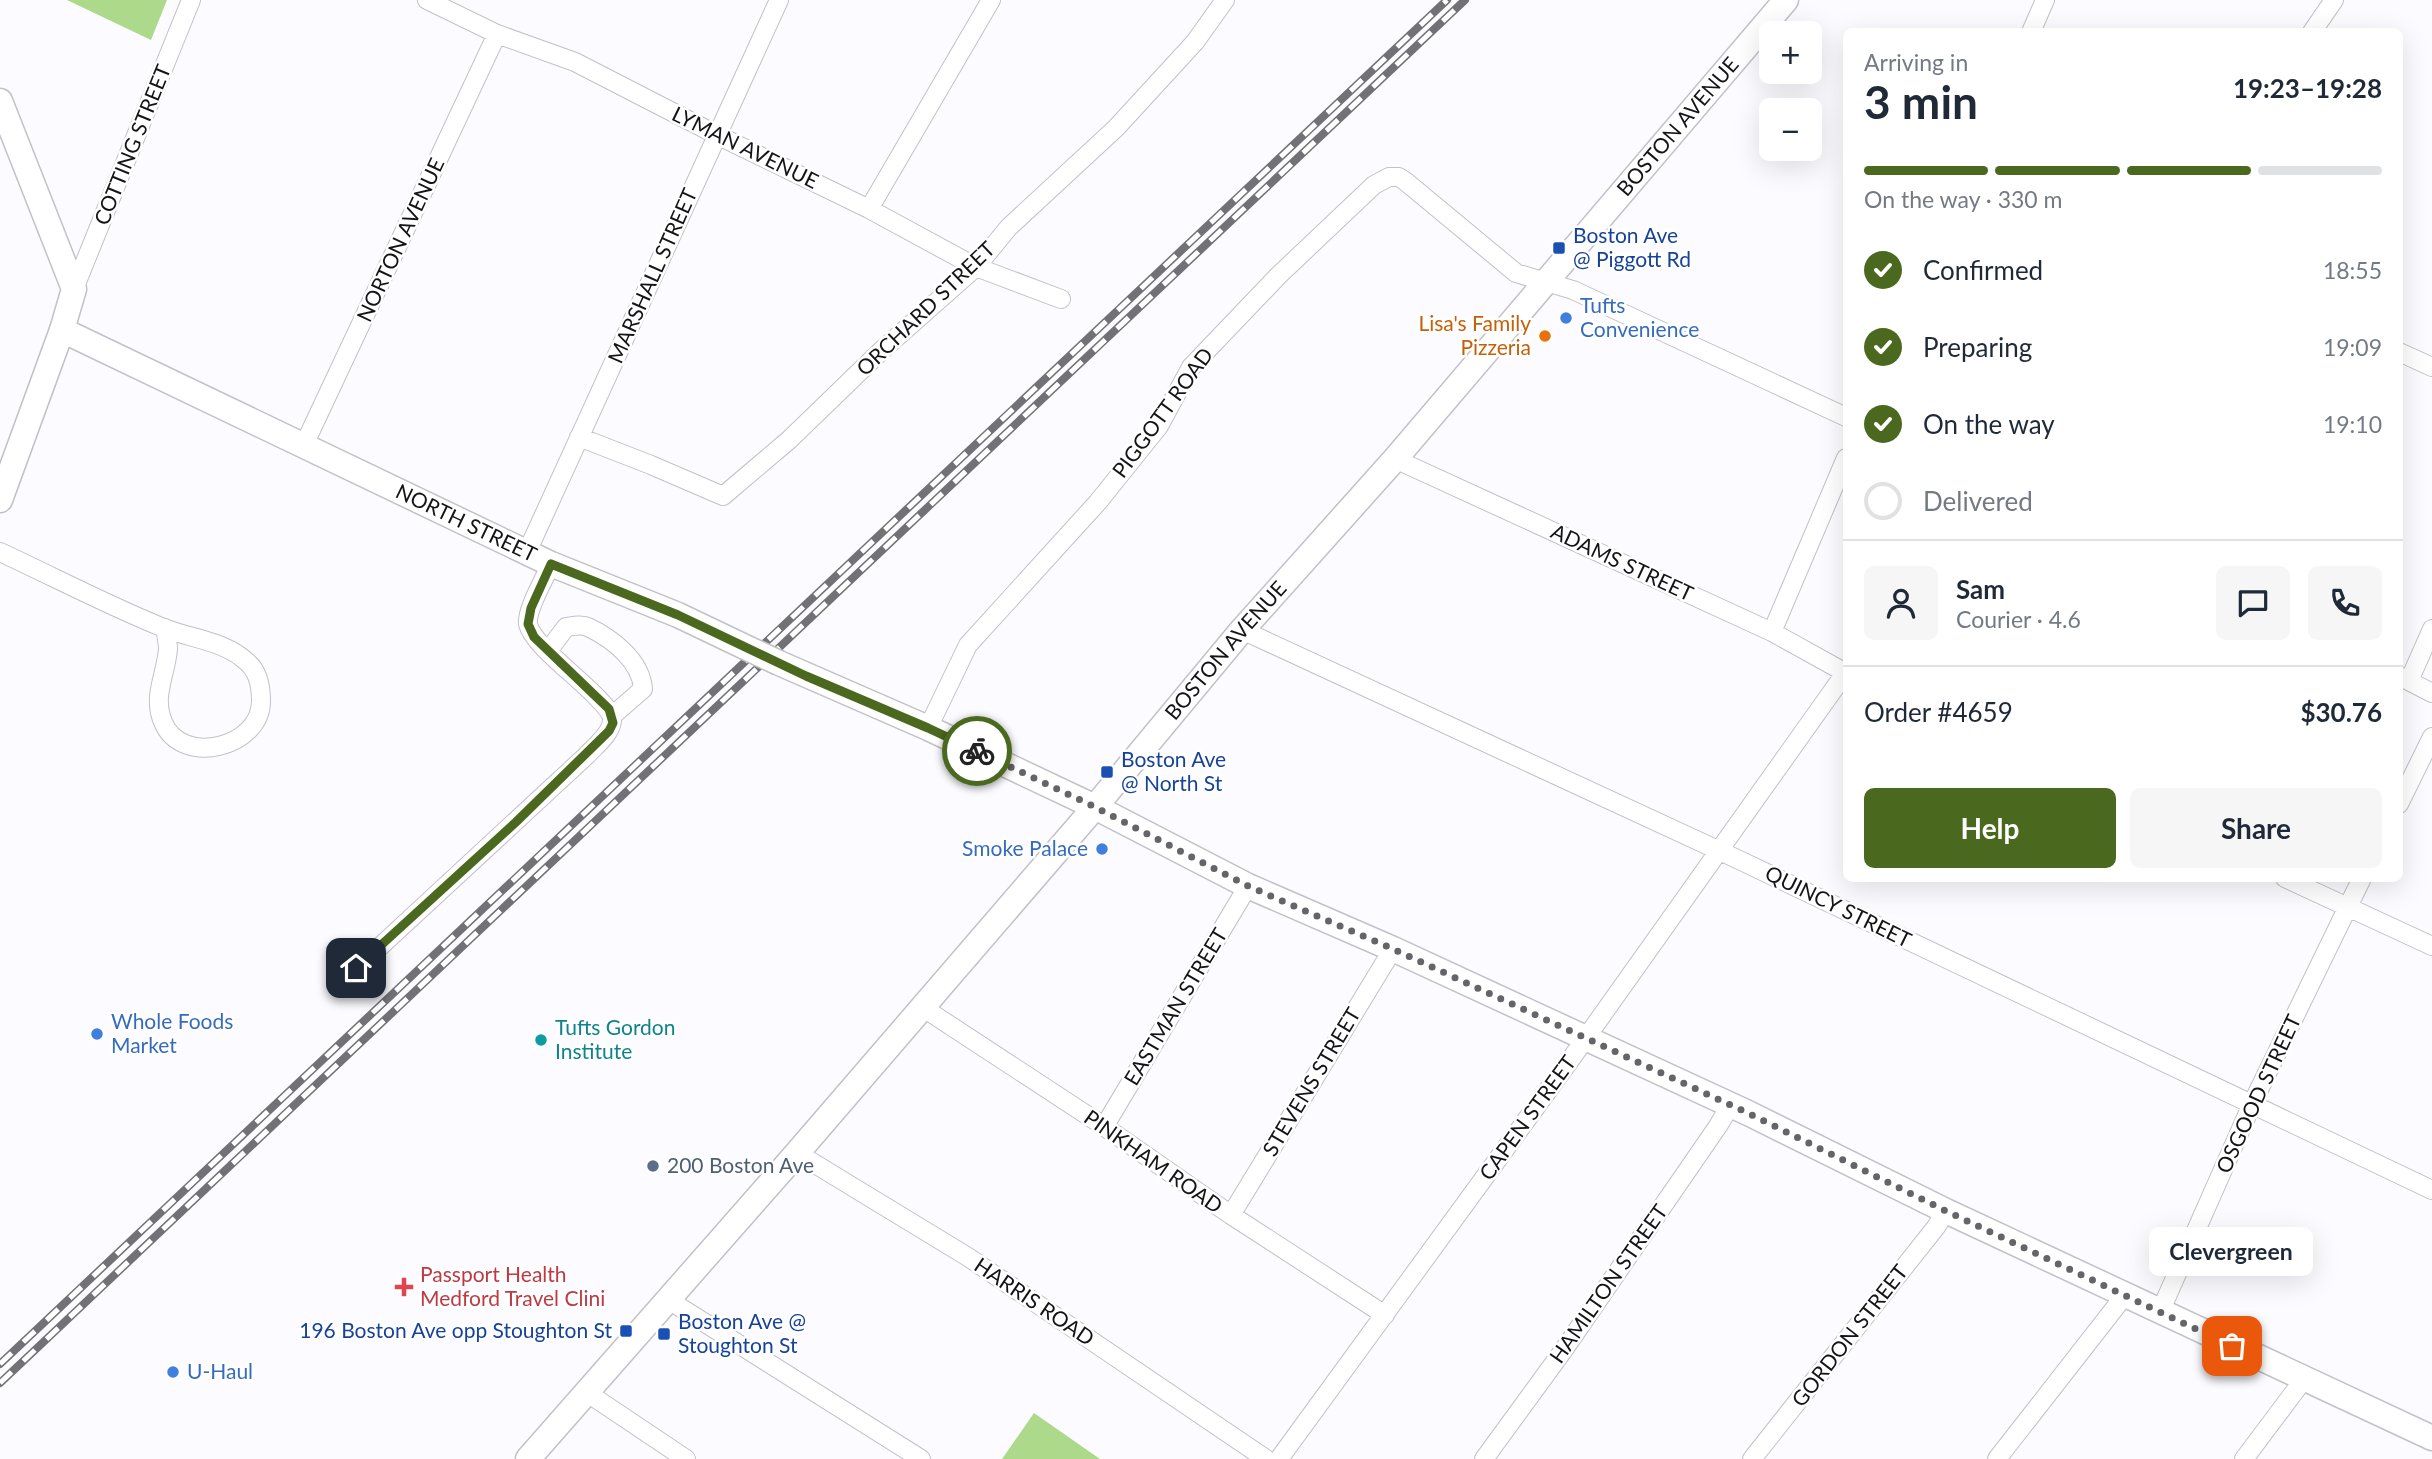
<!DOCTYPE html>
<html lang="en">
<head>
<meta charset="utf-8">
<style>
	body { margin:0; font-family:Lato,sans-serif; background:#f6f6f7; color:#1f2937; height:100vh; display:flex; flex-direction:column; font-size:26px; white-space:nowrap }
	* { box-sizing:border-box; margin:0 }
	p { font-size:23px; color:#747a83 }
	.icon { flex:none; width:38px; height:38px; fill:none; stroke:currentColor; stroke-width:2; stroke-linecap:round; stroke-linejoin:round }
	.map { position:relative; flex:1; overflow:hidden }
	.sheet { position:absolute; left:1843px; top:28px; width:560px; height:854px; display:flex; flex-direction:column; background:#fff; border-radius:10px; box-shadow:0 7px 28px #0002 }
	.sheet>* { flex:none }
	.tools { position:absolute; left:1759px; top:21px; display:grid; gap:14px }
	.tools a { display:grid; place-items:center; width:63px; height:63px; border-radius:10px; background:#fff; box-shadow:0 7px 28px #0002; font-size:35px }
	.pin { position:absolute; display:grid; place-items:center; width:60px; height:60px; color:#fff; margin:-30px; border-radius:14px; box-shadow:0 4px 10px #0006 }
	.courier { position:absolute; display:grid; place-items:center; width:70px; height:70px; margin:-35px; border:5px solid #4b691e; border-radius:50%; background:#fff; color:#222; box-shadow:0 2px 9px #0007 }
	.bubble { position:absolute; height:49px; border-radius:10px; background:#fff; box-shadow:0 7px 28px #0002; font-size:23px; font-weight:700; line-height:49px; text-align:center }
	.head em { font-style:normal; font-weight:700 }
	.head div { display:flex; flex-direction:column-reverse }
	.head { display:flex; align-items:center; justify-content:space-between; height:119px; padding:0 21px }
	h1 { font-size:46px; font-weight:700; line-height:52px }
	.bar { display:grid; grid-template-columns:repeat(4,1fr); gap:10px 7px; align-content:center; height:84px; padding:0 21px }
	.bar i { height:9px; border-radius:5px; background:#e0e1e3 }
	.bar .current { background:#4b691e }
	.bar p { grid-column:span 4 }
	.line { display:flex; align-items:center; gap:18px; padding:0 21px; border-top:2px solid #e0e1e3 }
	.line div { flex:1 }
	.round { display:grid; place-items:center; flex:none; width:74px; height:74px; border-radius:10px; background:#f6f6f7 }
	ol { padding:0 21px; list-style:none }
	li { display:flex; align-items:center; gap:21px; height:77px }
	li p { margin-inline-start:auto }
	li .icon { padding:7px; border-radius:50%; background:#4b691e; color:#fff; stroke-width:4 }
	li:last-child { color:#747a83 }
	li i { width:38px; height:38px; border:4px solid #e0e1e3; border-radius:50% }
	.cta { display:flex; gap:14px; margin-top:auto; padding:14px 21px }
	.cta a { flex:1; height:80px; border-radius:10px; background:#4b691e; color:#fff; font-size:28px; font-weight:700; line-height:80px; text-align:center }
	.cta a+a { background:#f6f6f7; color:#1f2937 }
	.map>svg:first-child { display:block }
	.green { fill:#add98b }
	.lines { fill:none; stroke-linecap:round; stroke-linejoin:round }
	.street-casing { stroke:#c2c0c9; stroke-width:20 }
	.secondary-casing { stroke:#c2c0c9; stroke-width:27 }
	.street { stroke:#fff; stroke-width:18 }
	.secondary { stroke:#fff; stroke-width:24 }
	.rail-casing { stroke:#727175; stroke-width:8 }
	.rail { stroke:#fff; stroke-width:5; stroke-dasharray:16; stroke-linecap:butt }
	.secondary-bridge-casing { stroke:#c2c0c9; stroke-width:27; stroke-linecap:butt }
	.secondary-bridge { stroke:#fff; stroke-width:24 }
	.done { stroke:#656468; stroke-width:7; stroke-dasharray:0 12.6 }
	.route { stroke:#4b691e; stroke-width:9 }
	.transit-dot { fill:#1a4fb4; stroke:#fff; stroke-width:2.5 }
	.shop-dot { fill:#3f7fe0; stroke:#fff; stroke-width:2.5 }
	.food-dot { fill:#e8710a; stroke:#fff; stroke-width:2.5 }
	.culture-dot { fill:#0f9aa8; stroke:#fff; stroke-width:2.5 }
	.service-dot { fill:#5c6f8a; stroke:#fff; stroke-width:2.5 }
	.health-dot { fill:#e0444e; stroke:#fff; stroke-width:2.5 }
	.labels { text-anchor:middle; stroke-width:5; stroke-linejoin:round; paint-order:stroke }
	.street-label { font-size:21px; fill:#141316; stroke:#fff }
	.transit-label { font-size:21px; fill:#164399; stroke:#fff; text-anchor:start }
	.shop-label { font-size:21px; fill:#366cbe; stroke:#fff; text-anchor:start }
	.food-label { font-size:21px; fill:#c56008; stroke:#fff; text-anchor:end }
	.culture-label { font-size:21px; fill:#0d838f; stroke:#fff; text-anchor:start }
	.service-label { font-size:21px; fill:#4e5e75; stroke:#fff; text-anchor:start }
	.health-label { font-size:21px; fill:#be3a42; stroke:#fff; text-anchor:start }
</style>
</head>
<body>
<div class="map">
<svg width="2432" height="1459" viewBox="0 0 2432 1459">
	<rect width="100%" height="100%" fill="#fcfbff"/>
	<path class="green" d="M 67,0 L 167,0 L 151,40 Z
		M 1034,1413 L 1100,1459 L 1002,1459 Z"/>
	<g class="lines">
		<g class="street-casing">
			<path id="street" d="M 427,0 L 497,34 L 575,62 L 717,135 L 869,209 L 976,267 L 1061,299
				M 2031,32 L 2045,0
				M 2312,32 L 2334,0
				M 869,209 L 991,0
				M 74,289 L 191,0
				M 2399,352 L 2432,367
				M 579,437 L 651,465 L 723,496 L 789,440 L 881,351 L 976,267 L 1009,227 L 1116,128 L 1195,42 L 1225,0
				M 304,445 L 497,34
				M 1395,459 L 1772,632 L 1846,673
				M 0,552 C 54,577 109,606 164,628 C 192,639 225,641 247,662 C 258,671 261,687 261,701 C 261,748 181,767 163,722 C 152,696 166,675 168,649 C 168,642 166,635 165,628
				M 527,552 L 779,0
				M 551,564 C 545,578 526,610 528,624 C 533,648 597,689 612,716
				M 1242,630 L 1735,858 L 2432,1190
				M 1772,632 L 1846,458
				M 548,651 L 566,627 C 573,626 582,624 588,627 C 613,639 641,661 643,689 L 612,716
				M 2401,677 L 2432,693
				M 2409,681 L 2432,629
				M 928,728 L 968,645 L 1098,502 L 1159,426 L 1191,367 L 1279,275 L 1374,185 L 1389,177 L 1399,177 L 1405,181 L 1516,273 L 1573,290 L 1846,417
				M 2399,804 L 2432,737
				M 2285,878 L 2432,946
				M 344,980 L 586,756 C 596,745 614,732 612,716
				M 922,1007 L 1099,1123 L 1231,1215 L 1385,1315
				M 1104,1127 L 1248,886
				M 797,1153 L 968,1257 L 1266,1459
				M 1231,1215 L 1393,949
				M 667,1299 L 921,1459
				M 2160,1312 L 2252,1104 L 2362,878
				M 586,1392 L 686,1459
				M 1279,1459 L 1573,1056 L 1846,672
				M 1484,1459 L 1565,1348 L 1718,1126 L 1730,1106
				M 1752,1459 L 1936,1227 L 1946,1211
				M 1997,1459 L 2125,1295
				M 2244,1459 L 2304,1379"/>
		</g>
		<g class="secondary-casing">
			<g id="secondary">
				<path d="M 0,101 L 74,289 L 62,330 L 0,500"/>
				<path id="s1" d="M 62,330 L 551,564 L 678,615 L 745,647"/>
				<path d="M 779,663 L 928,728 L 1095,807 L 1248,886 L 1393,949 L 1748,1113 L 1946,1211 L 2432,1438"/>
				<path id="s2" d="M 528,1459 L 797,1153 L 1095,807 L 1242,630 L 1395,459 L 1786,0"/>
			</g>
		</g>
		<use href="#street" class="street"/>
		<use href="#secondary" class="secondary"/>
		<g class="rail-casing">
			<path id="rail" d="M 0,1364 L 1447,0
				M 0,1383 L 1465,0"/>
		</g>
		<use href="#rail" class="rail"/>
		<g class="secondary-bridge-casing">
			<path id="secondary-bridge" d="M 745,647 L 779,663"/>
		</g>
		<use href="#secondary-bridge" class="secondary-bridge"/>
	</g>
	<g class="lines">
		<path class="done" d="M 977,751 L 1095,807 L 1248,886 L 1393,949 L 1748,1113 L 1946,1211 L 2232,1346"/>
		<path class="route" d="M 356,968 L 516,822 L 609,731 L 613,723 L 609,709 L 534,637 L 528,624 L 531,608 L 551,564 L 678,615 L 806,676 L 928,728 L 977,751"/>
	</g>
	<g class="transit-dot">
		<rect x="1552" y="241" width="14" height="14" rx="3.5"/>
		<rect x="1100" y="765" width="14" height="14" rx="3.5"/>
		<rect x="619" y="1324" width="14" height="14" rx="3.5"/>
		<rect x="657" y="1327" width="14" height="14" rx="3.5"/>
	</g>
	<g class="shop-dot">
		<circle cx="1566" cy="318" r="7"/>
		<circle cx="1102" cy="849" r="7"/>
		<circle cx="97" cy="1034" r="7"/>
		<circle cx="173" cy="1372" r="7"/>
	</g>
	<circle class="food-dot" cx="1545" cy="336" r="7"/>
	<circle class="culture-dot" cx="541" cy="1040" r="7"/>
	<circle class="service-dot" cx="653" cy="1166" r="7"/>
	<path class="health-dot" d="M400.5 1276.5h7v7h7v7h-7v7h-7v-7h-7v-7h7z"/>
	<g class="labels">
		<g class="street-label">
			<text dy="7" stroke="none"><textPath href="#s2" startOffset="1760">BOSTON AVENUE</textPath></text>
			<text transform="translate(133 145) rotate(-68)" y="7">COTTING STREET</text>
			<text transform="translate(745 148) rotate(26)" y="7">LYMAN AVENUE</text>
			<text transform="translate(401 240) rotate(-65)" y="7">NORTON AVENUE</text>
			<text transform="translate(653 276) rotate(-66)" y="7">MARSHALL STREET</text>
			<text transform="translate(926 309) rotate(-44)" y="7">ORCHARD STREET</text>
			<text transform="translate(1163 413) rotate(-54)" y="7">PIGGOTT ROAD</text>
			<text dy="7" stroke="none"><textPath href="#s1" startOffset="448">NORTH STREET</textPath></text>
			<text transform="translate(1622 563) rotate(25)" y="7">ADAMS STREET</text>
			<text dy="7" stroke="none"><textPath href="#s2" startOffset="1068">BOSTON AVENUE</textPath></text>
			<text transform="translate(1838 907) rotate(26)" y="7">QUINCY STREET</text>
			<text transform="translate(1176 1007) rotate(-59)" y="7">EASTMAN STREET</text>
			<text transform="translate(1312 1082) rotate(-59)" y="7">STEVENS STREET</text>
			<text transform="translate(2259 1094) rotate(-65)" y="7">OSGOOD STREET</text>
			<text transform="translate(1528 1118) rotate(-54)" y="7">CAPEN STREET</text>
			<text transform="translate(1153 1162) rotate(35)" y="7">PINKHAM ROAD</text>
			<text transform="translate(1609 1284) rotate(-55)" y="7">HAMILTON STREET</text>
			<text transform="translate(1034 1302) rotate(34)" y="7">HARRIS ROAD</text>
			<text transform="translate(1850 1336) rotate(-52)" y="7">GORDON STREET</text>
		</g>
		<g class="transit-label">
			<text x="1573" y="243">Boston Ave<tspan x="1573" dy="24">@ Piggott Rd</tspan></text>
			<text x="1121" y="767">Boston Ave<tspan x="1121" dy="24">@ North St</tspan></text>
			<text x="678" y="1329">Boston Ave @<tspan x="678" dy="24">Stoughton St</tspan></text>
			<text x="612" y="1338" text-anchor="end">196 Boston Ave opp Stoughton St</text>
		</g>
		<g class="shop-label">
			<text x="1580" y="313">Tufts<tspan x="1580" dy="24">Convenience</tspan></text>
			<text x="1088" y="856" text-anchor="end">Smoke Palace</text>
			<text x="111" y="1029">Whole Foods<tspan x="111" dy="24">Market</tspan></text>
			<text x="187" y="1379">U-Haul</text>
		</g>
		<g class="food-label">
			<text x="1531" y="331">Lisa's Family<tspan x="1531" dy="24">Pizzeria</tspan></text>
		</g>
		<g class="culture-label">
			<text x="555" y="1035">Tufts Gordon<tspan x="555" dy="24">Institute</tspan></text>
		</g>
		<g class="service-label">
			<text x="667" y="1173">200 Boston Ave</text>
		</g>
		<g class="health-label">
			<text x="420" y="1282">Passport Health<tspan x="420" dy="24">Medford Travel Clini</tspan></text>
		</g>
	</g>
</svg>
<div class="tools">
<a>+</a>
<a>−</a>
</div>
<div class="pin" style="left:2232px;top:1346px;background:#ea580c"><svg class="icon" aria-label="bag" viewBox="0 0 24 24"><path d="M5 8h14l-1 12H6zM9 8a3 3 0 0 1 6 0"/></svg></div>
<div class="pin" style="left:356px;top:968px;background:#1f2937"><svg class="icon" aria-label="home" viewBox="0 0 24 24"><path d="M3 11l9-7 9 7M6 9v11h12V9"/></svg></div>
<div class="courier" style="left:977px;top:751px"><svg class="icon" aria-label="bike" viewBox="0 0 24 24"><circle cx="6" cy="16" r="4"/><circle cx="18" cy="16" r="4"/><path d="M6 16l4-8h5l3 8M10 8l3 8H6M13 5h3"/></svg></div>
<div class="bubble" style="left:2149px;top:1227px;width:164px">Clevergreen</div>
<section class="sheet">
<div class="head"><div><h1>3 min</h1><p>Arriving in</p></div><em>19:23–19:28</em></div>
<div class="bar"><i class="current"></i><i class="current"></i><i class="current"></i><i></i><p>On the way · 330 m</p></div>
<ol>
<li><svg class="icon" aria-label="check" viewBox="0 0 24 24"><path d="M5 12l5 5 9-10"/></svg>Confirmed<p>18:55</p></li>
<li><svg class="icon" aria-label="check" viewBox="0 0 24 24"><path d="M5 12l5 5 9-10"/></svg>Preparing<p>19:09</p></li>
<li><svg class="icon" aria-label="check" viewBox="0 0 24 24"><path d="M5 12l5 5 9-10"/></svg>On the way<p>19:10</p></li>
<li><i></i>Delivered</li>
</ol>
<div class="line" style="height:126px"><a class="round"><svg class="icon" aria-label="person" viewBox="0 0 24 24"><circle cx="12" cy="8" r="4"/><path d="M4 21q1-7 8-7t8 7"/></svg></a><div><b>Sam</b><p>Courier · 4.6</p></div><a class="round"><svg class="icon" aria-label="chat" viewBox="0 0 24 24"><path d="M4 5h16v11H9l-5 4z"/></svg></a><a class="round"><svg class="icon" aria-label="phone" viewBox="0 0 24 24"><path d="M5 4h4l2 5-3 2q2 4 5 5l2-3 5 2v4C11 20 4 13 5 4z"/></svg></a></div>
<div class="line" style="height:91px"><div>Order #4659</div><b>$30.76</b></div>
<div class="cta"><a>Help</a><a>Share</a></div>
</section>
</div>
</body>
</html>
